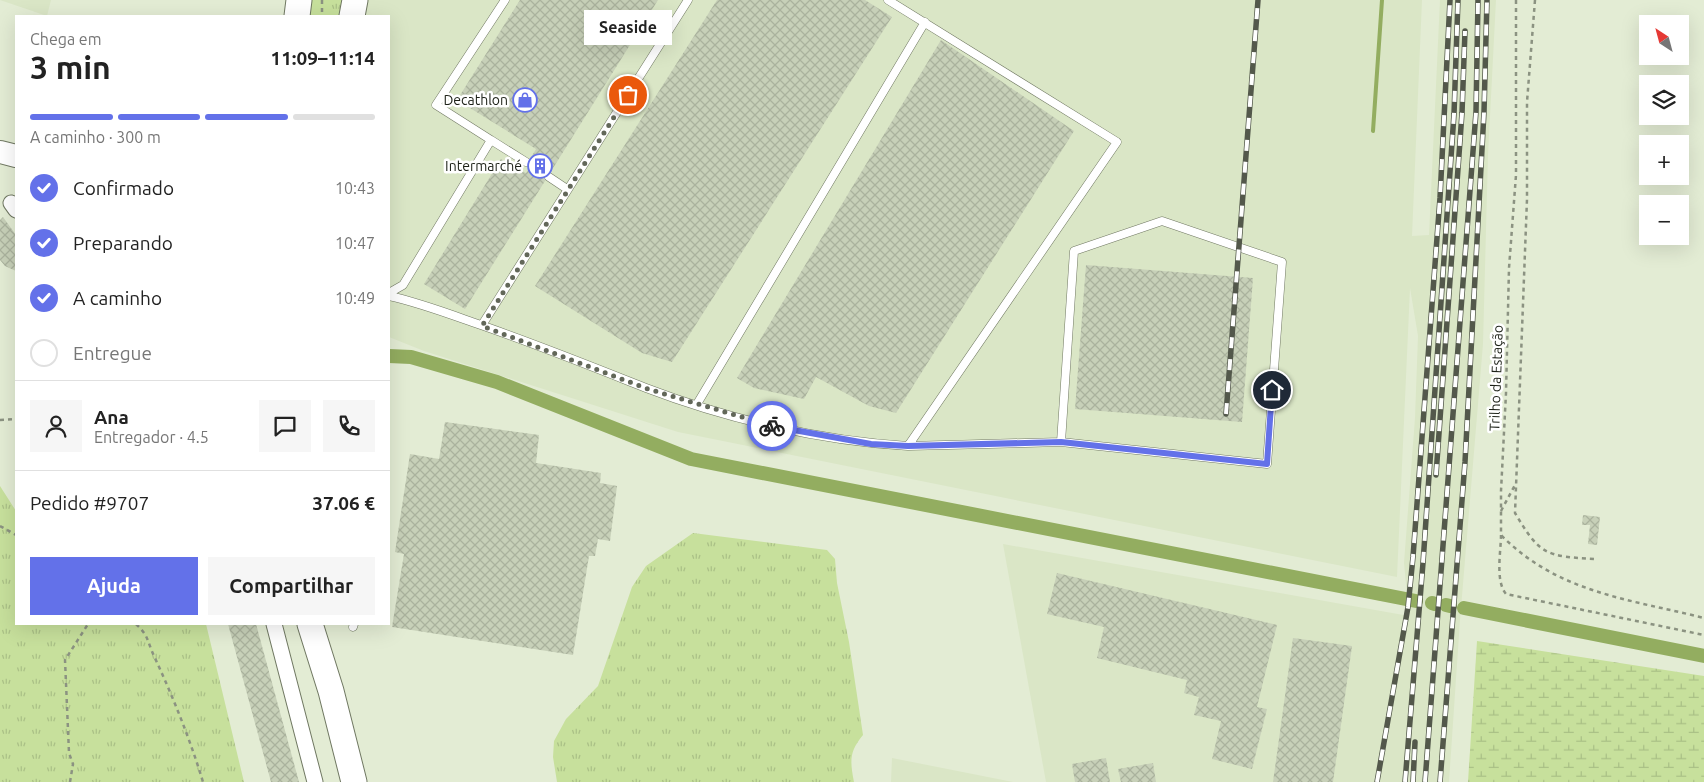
<!DOCTYPE html>
<html lang="pt">
<head>
<meta charset="utf-8">
<style>
	body { margin:0; font-family:Ubuntu,sans-serif; background:#f6f6f6; color:#222; height:100vh; display:flex; flex-direction:column; font-size:19px; white-space:nowrap }
	* { box-sizing:border-box; margin:0 }
	p { font-size:16px; color:#767676 }
	.icon { flex:none; width:28px; height:28px; fill:none; stroke:currentColor; stroke-width:2; stroke-linecap:round; stroke-linejoin:round }
	.map { position:relative; flex:1; overflow:hidden }
	.drawer { position:absolute; left:15px; top:15px; width:375px; height:610px; display:flex; flex-direction:column; background:#fff; border-radius:0px; box-shadow:0 5px 20px #0002 }
	.drawer>* { flex:none }
	.needle { width:32px; rotate:324deg }
	.tools { position:absolute; left:1639px; top:15px; display:grid; gap:10px }
	.tools a { display:grid; place-items:center; width:50px; height:50px; border-radius:0px; background:#fff; box-shadow:0 5px 20px #0002; font-size:25px }
	.pin { position:absolute; display:grid; place-items:center; width:42px; height:42px; color:#fff; margin:-21px; border:2px solid #fff; border-radius:50%; box-shadow:0 1px 5px #0007 }
	.courier { position:absolute; display:grid; place-items:center; width:50px; height:50px; margin:-25px; border:4px solid #6371e9; border-radius:50%; background:#fff; color:#222; box-shadow:0 1px 6px #0007 }
	.bubble { position:absolute; height:35px; border-radius:0px; background:#fff; box-shadow:0 5px 20px #0002; font-size:16px; font-weight:700; line-height:35px; text-align:center }
	.head em { font-style:normal; font-weight:700 }
	.head div { display:flex; flex-direction:column-reverse }
	.head { display:flex; align-items:center; justify-content:space-between; height:85px; padding:0 15px }
	h1 { font-size:32px; font-weight:700; line-height:38px }
	.bar { display:grid; grid-template-columns:repeat(4,1fr); gap:8px 5px; align-content:center; height:60px; padding:0 15px }
	.bar i { height:6px; border-radius:4px; background:#e0e0e0 }
	.bar .current { background:#6371e9 }
	.bar p { grid-column:span 4 }
	.line { display:flex; align-items:center; gap:12px; padding:0 15px; border-top:1px solid #e0e0e0 }
	.line div { flex:1 }
	.round { display:grid; place-items:center; flex:none; width:52px; height:52px; border-radius:0px; background:#f6f6f6 }
	ol { padding:0 15px; list-style:none }
	li { display:flex; align-items:center; gap:15px; height:55px }
	li p { margin-inline-start:auto }
	li .icon { padding:5px; border-radius:50%; background:#6371e9; color:#fff; stroke-width:4 }
	li:last-child { color:#767676 }
	li i { width:28px; height:28px; border:2px solid #e0e0e0; border-radius:50% }
	.action { display:flex; gap:10px; margin-top:auto; padding:10px 15px }
	.action a { flex:1; height:58px; border-radius:0px; background:#6371e9; color:#fff; font-size:20px; font-weight:700; line-height:58px; text-align:center }
	.action a+a { background:#f6f6f6; color:#222 }
	.map>svg:first-child { display:block }
	.built { fill:#dae6c6 }
	.grass { fill:url(#grass-tufts) }
	.wetland { fill:url(#wetland-marsh) }
	.lines { fill:none; stroke-linecap:round; stroke-linejoin:round }
	.stream { stroke:#93ad60; stroke-width:4 }
	.canal { stroke:#93ad60; stroke-width:14 }
	.building { fill:url(#building-cross-hatch) }
	.service-casing { stroke:#707862; stroke-width:9 }
	.minor-casing { stroke:#707862; stroke-width:17 }
	.secondary-casing { stroke:#707862; stroke-width:24 }
	.primary-casing { stroke:#707862; stroke-width:27 }
	.path { stroke:#8b9281; stroke-width:2.5; stroke-dasharray:4 4; stroke-linecap:butt }
	.service { stroke:#fff; stroke-width:8 }
	.minor { stroke:#fff; stroke-width:15 }
	.secondary { stroke:#fff; stroke-width:22 }
	.primary { stroke:#fff; stroke-width:25 }
	.rail-casing { stroke:#53584b; stroke-width:5.5 }
	.rail { stroke:#fff; stroke-width:4; stroke-dasharray:11; stroke-linecap:butt }
	.done { stroke:#626759; stroke-width:5; stroke-dasharray:0 9 }
	.route { stroke:#6371e9; stroke-width:6 }
	.labels { text-anchor:middle; stroke-width:5; stroke-linejoin:round; paint-order:stroke }
	.poi-label { font-size:14px; fill:#1c2017; stroke:#fff; text-anchor:end }
	.street-label { font-size:14px; fill:#1c2017; stroke:#fff }
</style>
</head>
<body>
<div class="map">
<svg width="1704" height="782" viewBox="0 0 1704 782">
	<defs>
		<pattern id="grass-tufts" width="24" height="20" patternUnits="userSpaceOnUse" patternTransform="scale(1.25)"><rect width="24" height="20" fill="#c7e09c"/><path d="M3 7l-1-3M5 7V3M7 7l1-3M15 17l-1-3M17 17v-4M19 17l1-3" fill="none" stroke="#aac086"/></pattern>
		<pattern id="wetland-marsh" width="20" height="14" patternUnits="userSpaceOnUse" patternTransform="scale(1.25)"><rect width="20" height="14" fill="#c7e09c"/><path d="M1 5h8M5 5V1M11 12h8M15 12V8" fill="none" stroke="#aac086"/></pattern>
		<pattern id="building-cross-hatch" width="8" height="8" patternUnits="userSpaceOnUse" patternTransform="scale(1.25)"><rect width="8" height="8" fill="#c7d0b8"/><path d="M0 0l8 8M0 8l8-8" fill="none" stroke="#aab29d"/></pattern>
	</defs>
	<rect width="100%" height="100%" fill="#e3ecd4"/>
	<path class="built" d="M 0,0 L 51,0 L 47,16 Z
		M 359,0 L 1422,0 L 1412,236 L 1429,235 L 1440,0 L 1496,0 L 1488,155 L 1483,344 L 1460,620 L 1449,782 L 1046,782 L 1003,544 L 1409,616 L 1404,563 L 1415,418 L 1418,336 L 1410,288 L 1397,577 L 678,432 L 424,351 L 389,337 L 389,16 L 356,16 Z
		M 892,758 L 1013,782 L 891,782 Z"/>
	<path class="grass" d="M 305,0 L 347,0 L 344,16 L 303,16 Z
		M 0,486 L 16,511 L 16,624 L 206,624 L 244,782 L 0,782 Z
		M 693,533 L 827,550 L 835,559 L 837,583 L 849,642 L 863,735 C 849,752 850,761 854,782 L 557,782 L 553,757 L 554,741 L 566,719 L 598,686 L 632,587 L 646,566 Z"/>
	<path class="wetland" d="M 1477,641 L 1704,676 L 1704,782 L 1468,782 Z"/>
	<g class="lines">
		<path class="stream" d="M 1373,131 L 1382,0"/>
		<path class="canal" d="M 389,356 L 411,357 L 497,382 L 691,459 L 1416,601
			M 1432,603 L 1435,604
			M 1446,605 L 1450,606
			M 1464,608 L 1704,656"/>
	</g>
	<path class="building" d="M 520,0 L 658,0 L 465,309 L 424,284 L 501,159 L 526,173 L 530,167 L 526,166 L 536,149 L 457,100 Z
		M 717,0 L 865,0 L 892,17 L 672,362 L 642,353 L 535,286 Z
		M 941,40 L 1074,131 L 896,413 L 869,406 L 816,377 L 804,399 L 754,388 L 737,378 Z
		M 3,217 L 16,235 L 16,271 L 5,266 L 0,260 L 0,220 Z
		M 1086,265 L 1253,278 L 1242,422 L 1075,409 Z
		M 445,422 L 539,435 L 536,463 L 601,473 L 600,483 L 617,486 L 610,541 L 598,539 L 595,556 L 589,556 L 573,655 L 392,627 L 404,554 L 395,552 L 410,454 L 439,459 Z
		M 1583,515 L 1600,517 L 1597,545 L 1588,544 L 1590,525 L 1582,525 Z
		M 1057,573 L 1277,625 L 1257,707 L 1267,709 L 1252,769 L 1212,759 L 1221,721 L 1194,715 L 1199,697 L 1184,693 L 1187,680 L 1097,658 L 1104,627 L 1047,614 Z
		M 228,624 L 256,624 L 299,782 L 271,782 Z
		M 1293,638 L 1352,646 L 1333,782 L 1273,782 Z
		M 1106,758 L 1110,782 L 1075,782 L 1072,764 Z
		M 1153,763 L 1156,782 L 1121,782 L 1118,769 Z"/>
	<g class="lines">
		<g class="service-casing">
			<path id="service" d="M 491,140 L 526,162
				M 549,177 L 567,189
				M 389,293 L 403,285 L 491,140 L 436,105 L 505,0
				M 389,296 C 417,302 444,312 472,322 C 531,342 588,365 646,388 C 727,419 821,441 908,446 L 1117,142 L 888,0
				M 482,325 L 688,0
				M 697,404 L 925,22
				M 908,446 L 1061,442 L 1267,464 L 1282,262 L 1162,221 L 1074,251 L 1061,442
				M 353,627 L 354,624"/>
		</g>
		<g class="minor-casing">
			<path id="minor" d="M 11,203 L 16,210
				M 274,624 L 315,782"/>
		</g>
		<g class="secondary-casing">
			<path id="secondary" d="M 0,152 L 16,156"/>
		</g>
		<g class="primary-casing">
			<path id="primary" d="M 297,16 L 299,0
				M 352,16 L 355,0
				M 310,624 L 331,691 L 354,782"/>
		</g>
		<path class="path" d="M 322,0 L 322,16
			M 1516,0 L 1516,175 L 1509,268 L 1506,393 L 1501,491 L 1501,535 C 1558,593 1629,599 1704,618
			M 1535,0 L 1527,102 L 1527,199 L 1515,513 C 1540,555 1545,556 1594,559
			M 0,420 L 16,419
			M 1501,511 L 1515,485
			M 0,526 L 16,535
			M 1501,535 C 1501,551 1495,581 1506,594 L 1704,635
			M 136,624 C 149,636 147,641 154,656 C 173,697 190,739 203,782
			M 70,782 L 73,764 L 69,753 L 65,660 L 88,624"/>
		<use href="#service" class="service"/>
		<use href="#minor" class="minor"/>
		<use href="#secondary" class="secondary"/>
		<use href="#primary" class="primary"/>
		<g class="rail-casing">
			<path id="rail" d="M 1226,414 L 1258,0
				M 1436,475 L 1462,113 L 1465,31
				M 1377,782 L 1408,607 L 1413,557 L 1440,198 L 1450,0
				M 1405,782 L 1423,563 L 1454,114 L 1458,0
				M 1413,782 L 1415,742
				M 1425,782 L 1476,112 L 1478,0
				M 1440,782 L 1465,462 L 1484,112 L 1487,0"/>
		</g>
		<use href="#rail" class="rail"/>
	</g>
	<g class="lines">
		<path class="done" d="M 628,95 L 482,326 L 648,389 L 772,426"/>
		<path class="route" d="M 772,426 L 871,444 L 908,446 L 1061,442 L 1267,464 L 1272,390"/>
	</g>
	<defs>
		<g id="shop-ring" transform="scale(1.25)"><circle r="9.5" fill="#fff" stroke="#6371e9" stroke-width="1.5"/><path d="M-5-2.5h2.3a2.7 3.5 0 0 1 5.4 0H5L5.5 6h-11ZM-1.5-2.5h3a1.5 2.3 0 0 0-3 0Z" fill="#6371e9"/></g>
		<g id="building-ring" transform="scale(1.25)"><circle r="9.5" fill="#fff" stroke="#6371e9" stroke-width="1.5"/><path d="M-4-6H4V6H1V3H-1V6H-4ZM-2.5-4.3h1.7v1.8h-1.7ZM.8-4.3h1.7v1.8H.8ZM-2.5-1h1.7V.8h-1.7ZM.8-1h1.7V.8H.8Z" fill="#6371e9"/></g>
	</defs>
	<g fill-rule="evenodd">
		<use href="#shop-ring" x="525" y="100"/>
		<use href="#building-ring" x="540" y="166"/>
	</g>
	<g class="labels">
		<g class="poi-label">
			<text x="508" y="105">Decathlon</text>
			<text x="522" y="171">Intermarché</text>
		</g>
		<g class="street-label">
			<text transform="translate(1496 378) rotate(-88)" y="5">Trilho da Estação</text>
		</g>
	</g>
</svg>
<div class="tools">
<a><svg class="needle" viewBox="-14 -14 28 28"><path d="M0-13l5 13h-10z" fill="#e53935"/><path d="M0 13l5-13h-10z" fill="#767676"/></svg></a>
<a><svg class="icon" aria-label="layers" viewBox="0 0 24 24"><path d="M12 4l9 5-9 5-9-5zM3 14l9 5 9-5"/></svg></a>
<a>+</a>
<a>−</a>
</div>
<div class="pin" style="left:628px;top:95px;background:#ea580c"><svg class="icon" aria-label="bag" viewBox="0 0 24 24"><path d="M5 8h14l-1 12H6zM9 8a3 3 0 0 1 6 0"/></svg></div>
<div class="pin" style="left:1272px;top:390px;background:#1f2937"><svg class="icon" aria-label="home" viewBox="0 0 24 24"><path d="M3 11l9-7 9 7M6 9v11h12V9"/></svg></div>
<div class="courier" style="left:772px;top:426px"><svg class="icon" aria-label="bike" viewBox="0 0 24 24"><circle cx="6" cy="16" r="4"/><circle cx="18" cy="16" r="4"/><path d="M6 16l4-8h5l3 8M10 8l3 8H6M13 5h3"/></svg></div>
<div class="bubble" style="left:584px;top:10px;width:88px">Seaside</div>
<section class="drawer">
<div class="head"><div><h1>3 min</h1><p>Chega em</p></div><em>11:09–11:14</em></div>
<div class="bar"><i class="current"></i><i class="current"></i><i class="current"></i><i></i><p>A caminho · 300 m</p></div>
<ol>
<li><svg class="icon" aria-label="check" viewBox="0 0 24 24"><path d="M5 12l5 5 9-10"/></svg>Confirmado<p>10:43</p></li>
<li><svg class="icon" aria-label="check" viewBox="0 0 24 24"><path d="M5 12l5 5 9-10"/></svg>Preparando<p>10:47</p></li>
<li><svg class="icon" aria-label="check" viewBox="0 0 24 24"><path d="M5 12l5 5 9-10"/></svg>A caminho<p>10:49</p></li>
<li><i></i>Entregue</li>
</ol>
<div class="line" style="height:90px"><a class="round"><svg class="icon" aria-label="person" viewBox="0 0 24 24"><circle cx="12" cy="8" r="4"/><path d="M4 21q1-7 8-7t8 7"/></svg></a><div><b>Ana</b><p>Entregador · 4.5</p></div><a class="round"><svg class="icon" aria-label="chat" viewBox="0 0 24 24"><path d="M4 5h16v11H9l-5 4z"/></svg></a><a class="round"><svg class="icon" aria-label="phone" viewBox="0 0 24 24"><path d="M5 4h4l2 5-3 2q2 4 5 5l2-3 5 2v4C11 20 4 13 5 4z"/></svg></a></div>
<div class="line" style="height:65px"><div>Pedido #9707</div><b>37.06 €</b></div>
<div class="action"><a>Ajuda</a><a>Compartilhar</a></div>
</section>
</div>
</body>
</html>
